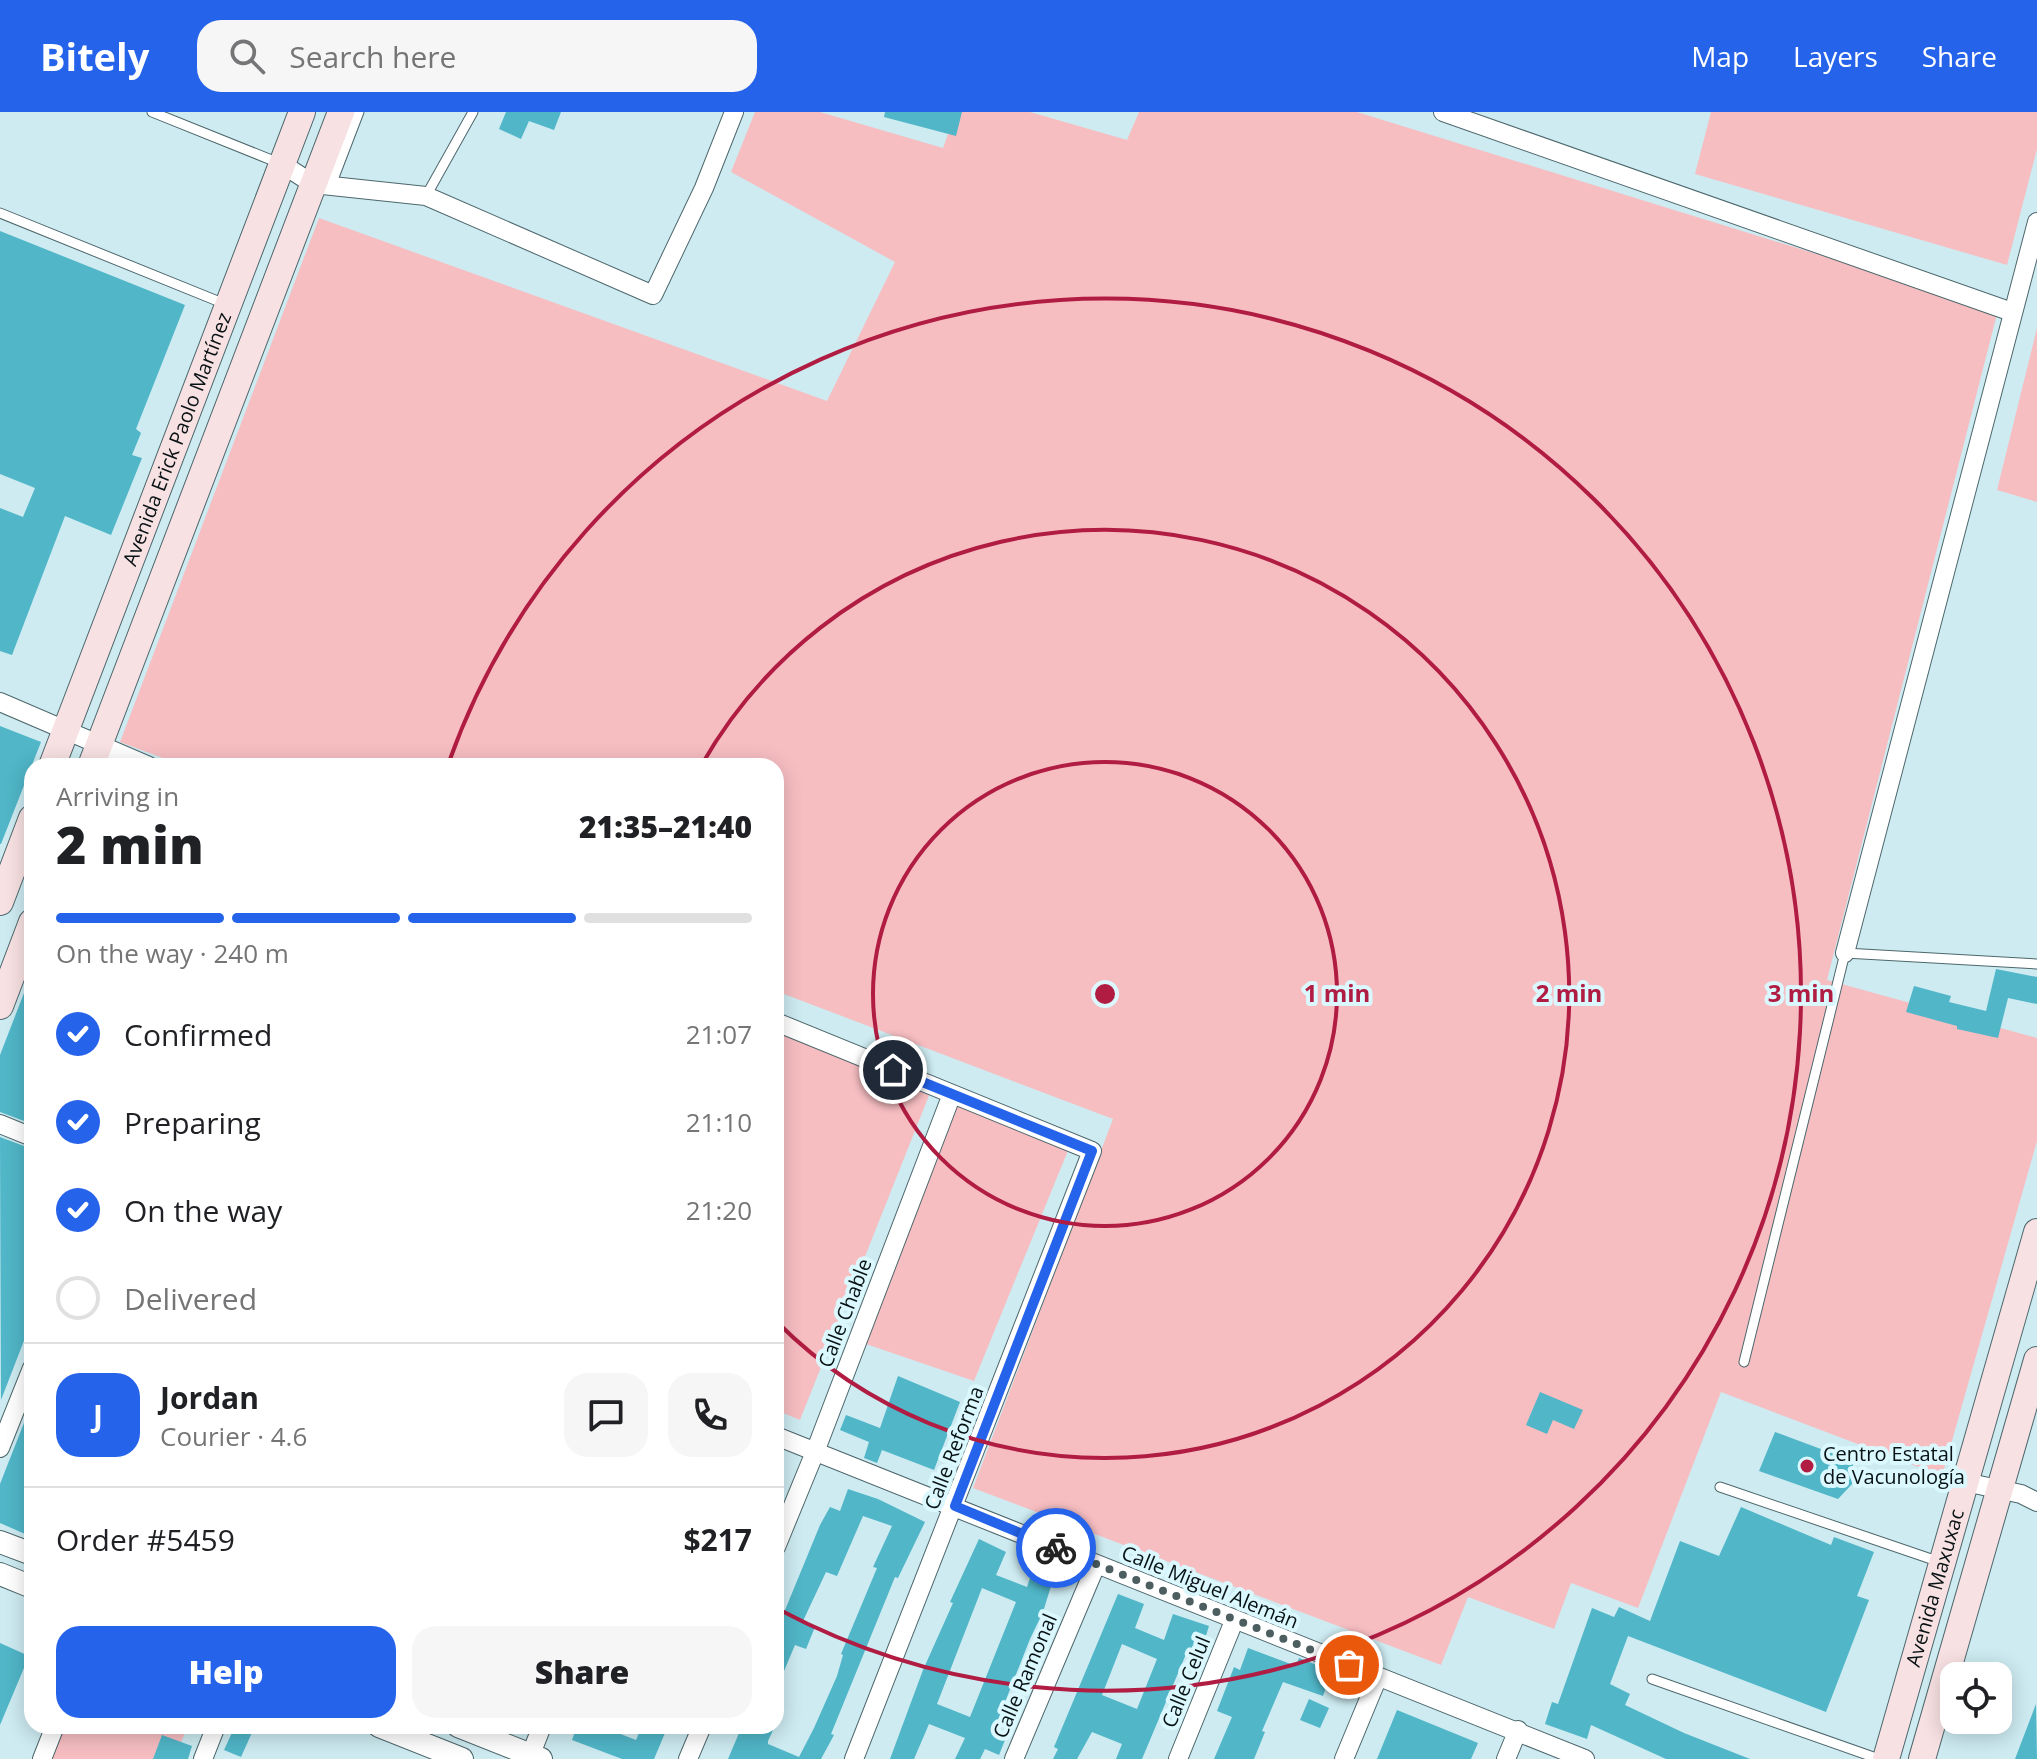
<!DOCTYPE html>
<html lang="en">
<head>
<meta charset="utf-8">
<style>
	body { margin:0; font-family:"Open Sans",sans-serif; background:#f6f6f6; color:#202124; height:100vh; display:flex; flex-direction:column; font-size:30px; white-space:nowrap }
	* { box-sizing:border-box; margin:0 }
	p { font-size:26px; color:#757577 }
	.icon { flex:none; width:44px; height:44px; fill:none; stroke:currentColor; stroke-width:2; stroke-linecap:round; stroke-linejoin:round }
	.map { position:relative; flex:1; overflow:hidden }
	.sheet { position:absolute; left:24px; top:646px; width:760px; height:976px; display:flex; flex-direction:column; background:#fff; border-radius:24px; box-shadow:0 4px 20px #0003 }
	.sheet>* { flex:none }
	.fabs { position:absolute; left:1940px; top:1550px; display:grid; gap:16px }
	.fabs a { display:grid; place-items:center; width:72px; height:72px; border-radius:16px; background:#fff; box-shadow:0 4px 20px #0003; font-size:40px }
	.pin { position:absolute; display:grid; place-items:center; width:68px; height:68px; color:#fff; margin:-34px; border:4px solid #fff; border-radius:50%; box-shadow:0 2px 8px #0007 }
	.courier { position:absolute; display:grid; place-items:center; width:80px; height:80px; margin:-40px; border:6px solid #2563eb; border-radius:50%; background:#fff; color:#222; box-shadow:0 2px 10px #0007 }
	.summary em { font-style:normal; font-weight:800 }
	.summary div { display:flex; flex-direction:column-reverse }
	.summary { display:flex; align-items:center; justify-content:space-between; height:136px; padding:0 32px }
	h1 { font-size:52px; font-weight:800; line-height:60px }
	.bar { display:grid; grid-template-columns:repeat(4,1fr); gap:12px 8px; align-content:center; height:96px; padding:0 32px }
	.bar i { height:10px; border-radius:6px; background:#e0e0e0 }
	.bar .current { background:#2563eb }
	.bar p { grid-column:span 4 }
	.line { display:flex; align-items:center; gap:20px; padding:0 32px; border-top:2px solid #e0e0e0 }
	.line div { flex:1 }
	.round { display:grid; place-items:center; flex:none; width:84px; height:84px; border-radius:24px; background:#f6f6f6 }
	ol { padding:0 32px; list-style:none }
	li { display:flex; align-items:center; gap:24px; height:88px }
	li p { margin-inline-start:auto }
	li .icon { padding:8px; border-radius:50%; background:#2563eb; color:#fff; stroke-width:4 }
	li:last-child { color:#757577 }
	li i { width:44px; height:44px; border:4px solid #e0e0e0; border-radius:50% }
	.button { display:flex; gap:16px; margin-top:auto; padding:16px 32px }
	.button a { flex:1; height:92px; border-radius:24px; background:#2563eb; color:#fff; font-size:32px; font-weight:800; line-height:92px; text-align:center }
	.button a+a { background:#f6f6f6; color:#202124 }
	header { display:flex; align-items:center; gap:48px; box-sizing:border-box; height:112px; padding:0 40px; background:#2563eb; color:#fff }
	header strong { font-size:38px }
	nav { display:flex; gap:44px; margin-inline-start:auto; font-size:28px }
	.search { width:560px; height:72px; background:#f6f6f6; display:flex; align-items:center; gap:20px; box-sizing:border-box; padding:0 28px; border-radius:24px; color:#757577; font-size:30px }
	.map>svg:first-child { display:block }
	.green { fill:#f7bec2 }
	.building { fill:#50b6c8; fill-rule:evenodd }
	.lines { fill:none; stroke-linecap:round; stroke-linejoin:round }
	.service-casing { stroke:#4d676c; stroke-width:11 }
	.minor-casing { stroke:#4d676c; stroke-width:20 }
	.tertiary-casing { stroke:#4d676c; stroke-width:24 }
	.secondary-casing { stroke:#4d676c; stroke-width:28 }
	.service { stroke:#fff; stroke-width:9 }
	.minor { stroke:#fff; stroke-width:18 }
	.tertiary { stroke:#fff; stroke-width:22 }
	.secondary { stroke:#f8e1e3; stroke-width:26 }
	.done { stroke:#4d5e61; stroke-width:8; stroke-dasharray:0 14.4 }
	.route { stroke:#2563eb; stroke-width:10 }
	.ring { fill:none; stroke:#b01c42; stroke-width:4 }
	.poi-dot { fill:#b01c42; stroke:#daf8fe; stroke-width:3 }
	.labels { text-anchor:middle; stroke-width:8; stroke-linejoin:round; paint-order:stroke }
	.street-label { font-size:20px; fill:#081214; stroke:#daf8fe }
	.poi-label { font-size:20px; fill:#081214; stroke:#daf8fe; text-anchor:start }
	.centre { fill:#b01c42; stroke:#daf8fe; stroke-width:4 }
	.ring-label { font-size:24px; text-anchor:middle; font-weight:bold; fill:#b01c42; stroke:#daf8fe; stroke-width:8; stroke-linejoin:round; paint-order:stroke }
</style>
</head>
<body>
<header>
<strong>Bitely</strong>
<div class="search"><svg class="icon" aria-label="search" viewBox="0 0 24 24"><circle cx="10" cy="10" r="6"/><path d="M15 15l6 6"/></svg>Search here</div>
<nav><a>Map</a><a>Layers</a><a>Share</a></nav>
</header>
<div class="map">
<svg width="2037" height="1647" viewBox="0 0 2037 1647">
	<rect width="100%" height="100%" fill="#cdebf1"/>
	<path class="green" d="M 755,0 L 820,0 L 943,36 L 956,0 L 1030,0 L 1127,28 L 1139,0 L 1357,0 L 1998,198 L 1827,868 L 2037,926 L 2037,1029 L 1942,1364 L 1721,1280 L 1638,1496 L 1571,1471 L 1554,1517 L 1468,1485 L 1441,1553 L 973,1376 L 1113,1007 L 776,879 L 776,654 L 184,654 L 120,630 L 319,106 L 827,289 L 895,150 L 731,60 Z
		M 1711,0 L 2037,0 L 2037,37 L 2007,153 L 1695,62 Z
		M 2037,216 L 2037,390 L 1997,378 Z
		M 776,912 L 930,981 L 800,1308 L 776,1298 Z
		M 956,990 L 1069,1036 L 974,1269 L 866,1232 Z
		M 63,1614 L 188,1614 L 174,1647 L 50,1647 Z"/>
	<path class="building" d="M 506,0 L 561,0 L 554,18 L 529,9 L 521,27 L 499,17 Z
		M 885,0 L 962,0 L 956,24 L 884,5 Z
		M 0,119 L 185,193 L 136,317 L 141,321 L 132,343 L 142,346 L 111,423 L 65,404 L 12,543 L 0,539 L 0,396 L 23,405 L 35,376 L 0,362 Z
		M 0,614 L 41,630 L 1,732 L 0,732 Z
		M 1996,857 L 2037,865 L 2037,892 L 2008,886 L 1998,926 L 1957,917 L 1957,914 L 1906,900 L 1914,874 L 1951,884 L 1949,890 L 1986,899 Z
		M 31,863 L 32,863 L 32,1012 L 0,1000 L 0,943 Z
		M 0,1025 L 32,1037 L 32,1208 L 1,1288 Z
		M 898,1264 L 960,1290 L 934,1358 L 882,1338 L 877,1351 L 864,1346 L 869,1330 L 840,1318 L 846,1303 L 880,1316 Z
		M 1540,1280 L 1583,1298 L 1574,1317 L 1553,1308 L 1547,1322 L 1526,1313 Z
		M 31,1293 L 32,1293 L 32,1425 L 0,1411 L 0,1372 Z
		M 1775,1320 L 1853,1349 L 1853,1371 L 1838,1387 L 1759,1359 Z
		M 848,1377 L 878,1387 L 925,1410 L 898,1466 L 895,1465 L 831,1622 L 834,1623 L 821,1647 L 728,1647 L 742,1614 L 775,1614 L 768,1629 L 768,1632 L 799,1645 L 814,1616 L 837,1564 L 843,1543 L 841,1542 L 877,1456 L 873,1455 L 892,1414 L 863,1404 L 837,1464 L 826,1460 L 803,1509 L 815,1515 L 806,1537 L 795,1533 L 776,1578 L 776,1520 L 820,1413 L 830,1395 L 840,1399 Z
		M 1741,1395 L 1831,1433 L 1834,1425 L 1874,1440 L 1857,1484 L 1869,1488 L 1826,1600 L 1628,1524 L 1610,1572 L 1630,1582 L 1625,1593 L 1684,1621 L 1750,1647 L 1666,1647 L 1591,1613 L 1587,1627 L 1545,1612 L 1552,1590 L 1558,1592 L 1592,1496 L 1614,1505 L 1619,1495 L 1650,1509 L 1680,1429 L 1719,1444 Z
		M 979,1427 L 1006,1440 L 996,1463 L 1027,1475 L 1035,1451 L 1056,1458 L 1043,1500 L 1030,1527 L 994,1618 L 1007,1623 L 999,1643 L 985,1637 L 980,1647 L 955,1647 L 965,1626 L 929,1612 L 914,1647 L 890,1647 L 923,1558 L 953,1491 L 950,1490 ZM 982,1476 L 1016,1490 L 970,1605 L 937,1592 Z
		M 1118,1482 L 1144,1492 L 1135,1516 L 1164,1528 L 1173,1502 L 1209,1514 L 1201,1539 L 1189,1535 L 1142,1647 L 1116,1647 L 1122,1632 L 1092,1620 L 1077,1647 L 1053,1647 L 1058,1637 L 1054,1635 ZM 1122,1532 L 1157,1547 L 1137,1597 L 1102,1583 Z
		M 0,1531 L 29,1544 L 0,1613 Z
		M 1248,1536 L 1296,1554 L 1299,1546 L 1332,1559 L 1323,1584 L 1283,1570 L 1262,1619 L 1265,1620 L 1254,1647 L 1214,1647 L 1232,1605 L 1217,1599 L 1234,1555 L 1240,1558 Z
		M 1309,1587 L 1329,1596 L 1320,1616 L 1300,1608 Z
		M 2036,1592 L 2037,1647 L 2015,1647 Z
		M 1397,1598 L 1478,1631 L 1471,1647 L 1377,1647 Z
		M 235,1614 L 255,1614 L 241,1645 L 224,1638 Z
		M 577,1614 L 600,1614 L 636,1628 L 642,1614 L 668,1614 L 654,1647 L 622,1647 L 572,1628 Z
		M 162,1623 L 192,1634 L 188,1647 L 153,1647 Z"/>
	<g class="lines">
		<g class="service-casing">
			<path id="service" d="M 152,0 L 279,51
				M 331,73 L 359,0
				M 426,84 L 473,0
				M 0,101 L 225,192
				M 1744,1250 L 1845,841 L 2037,852
				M 1720,1375 L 1940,1450
				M 1652,1567 L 1879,1647"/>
		</g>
		<g class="minor-casing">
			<path id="minor" d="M 1443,0 L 2012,200
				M 282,52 L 313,72 L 426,84 L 653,183 L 704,76 L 734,0
				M 0,590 L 149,654
				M 1845,841 L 2037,110
				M 776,910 L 1092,1039 L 854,1647
				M 0,1012 L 32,1025
				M 776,1324 L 1585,1647
				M 0,1336 L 32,1256
				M 1965,1370 L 2021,1382 L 2037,1390
				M 776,1435 L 815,1340 L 952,982
				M 42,1647 L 55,1614
				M 203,1647 L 216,1614
				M 529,1647 L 542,1614
				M 688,1647 L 702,1614
				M 1014,1647 L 1096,1453
				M 1178,1647 L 1234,1509
				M 1344,1647 L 1378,1565
				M 1506,1647 L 1518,1618"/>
		</g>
		<g class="tertiary-casing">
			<path id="tertiary" d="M 0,1430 L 32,1442
				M 0,1462 L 32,1475
				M 379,1614 L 462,1647
				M 458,1614 L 541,1647"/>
		</g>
		<g class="secondary-casing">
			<g id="secondary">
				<path id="s1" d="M 52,654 L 302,0"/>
				<path d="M 91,654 L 341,0"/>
				<path d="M 0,790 L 32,706"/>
				<path d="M 0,894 L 32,810"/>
				<path id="s2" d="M 1886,1647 L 2037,1120"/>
				<path d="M 1922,1647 L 2037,1248"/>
			</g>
		</g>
		<use href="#service" class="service"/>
		<use href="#minor" class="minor"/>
		<use href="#tertiary" class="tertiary"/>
		<use href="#secondary" class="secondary"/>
	</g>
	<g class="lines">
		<path class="done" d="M 1056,1436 L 1349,1553"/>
		<path class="route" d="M 893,958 L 1092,1039 L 955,1394 L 1056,1436"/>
	</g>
	<g class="ring">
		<circle cx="1105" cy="882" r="232"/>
		<path d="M701 654A464 464 0 1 1 777 1210"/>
		<path d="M449 650A696 696 0 1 1 778 1497"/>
	</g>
	<circle class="poi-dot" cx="1807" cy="1354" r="8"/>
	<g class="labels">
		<g class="street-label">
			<text dy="7" stroke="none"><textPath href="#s1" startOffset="350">Avenida Erick Paolo Martínez</textPath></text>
			<text transform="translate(845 1201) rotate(-69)" y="7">Calle Chable</text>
			<text transform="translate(954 1336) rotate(-69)" y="7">Calle Reforma</text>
			<text transform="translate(1210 1475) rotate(22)" y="7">Calle Miguel Alemán</text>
			<text dy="7" stroke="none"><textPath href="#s2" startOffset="178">Avenida Maxuxac</textPath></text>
			<text transform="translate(1025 1564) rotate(-67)" y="7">Calle Ramonal</text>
			<text transform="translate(1186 1570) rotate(-68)" y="7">Calle Celul</text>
		</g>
		<g class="poi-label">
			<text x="1823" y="1349">Centro Estatal<tspan x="1823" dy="23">de Vacunología</tspan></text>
		</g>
	</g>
	<circle cx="1105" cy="882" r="12" class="centre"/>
	<g class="ring-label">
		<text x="1337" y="890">1 min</text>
		<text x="1569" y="890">2 min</text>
		<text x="1801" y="890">3 min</text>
	</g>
</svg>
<div class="fabs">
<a><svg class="icon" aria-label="locate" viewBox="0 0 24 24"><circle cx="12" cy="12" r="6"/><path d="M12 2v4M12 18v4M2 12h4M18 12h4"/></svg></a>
</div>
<div class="pin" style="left:1349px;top:1553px;background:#ea580c"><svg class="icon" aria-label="bag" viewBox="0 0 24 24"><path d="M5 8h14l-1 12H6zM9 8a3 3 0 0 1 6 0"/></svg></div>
<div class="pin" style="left:893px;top:958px;background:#1f2937"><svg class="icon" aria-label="home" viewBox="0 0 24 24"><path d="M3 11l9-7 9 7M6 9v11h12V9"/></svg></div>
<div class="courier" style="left:1056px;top:1436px"><svg class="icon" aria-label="bike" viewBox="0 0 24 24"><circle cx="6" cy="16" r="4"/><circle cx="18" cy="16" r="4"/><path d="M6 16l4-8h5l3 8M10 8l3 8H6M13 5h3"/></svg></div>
<section class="sheet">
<div class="summary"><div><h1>2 min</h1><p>Arriving in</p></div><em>21:35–21:40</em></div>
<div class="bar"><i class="current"></i><i class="current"></i><i class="current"></i><i></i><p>On the way · 240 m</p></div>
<ol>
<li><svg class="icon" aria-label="check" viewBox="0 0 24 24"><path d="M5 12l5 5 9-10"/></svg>Confirmed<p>21:07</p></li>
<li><svg class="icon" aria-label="check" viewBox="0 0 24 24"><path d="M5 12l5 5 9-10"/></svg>Preparing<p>21:10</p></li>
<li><svg class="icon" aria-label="check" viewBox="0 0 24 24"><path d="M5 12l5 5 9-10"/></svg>On the way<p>21:20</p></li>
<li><i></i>Delivered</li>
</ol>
<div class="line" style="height:144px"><b class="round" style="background:#2563eb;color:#fff">J</b><div><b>Jordan</b><p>Courier · 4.6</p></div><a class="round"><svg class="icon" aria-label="chat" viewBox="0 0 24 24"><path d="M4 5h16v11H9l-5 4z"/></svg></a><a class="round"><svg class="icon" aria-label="phone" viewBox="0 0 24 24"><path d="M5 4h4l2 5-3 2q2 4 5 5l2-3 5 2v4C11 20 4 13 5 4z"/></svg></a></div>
<div class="line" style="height:104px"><div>Order #5459</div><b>$217</b></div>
<div class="button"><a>Help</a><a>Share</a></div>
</section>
</div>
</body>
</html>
